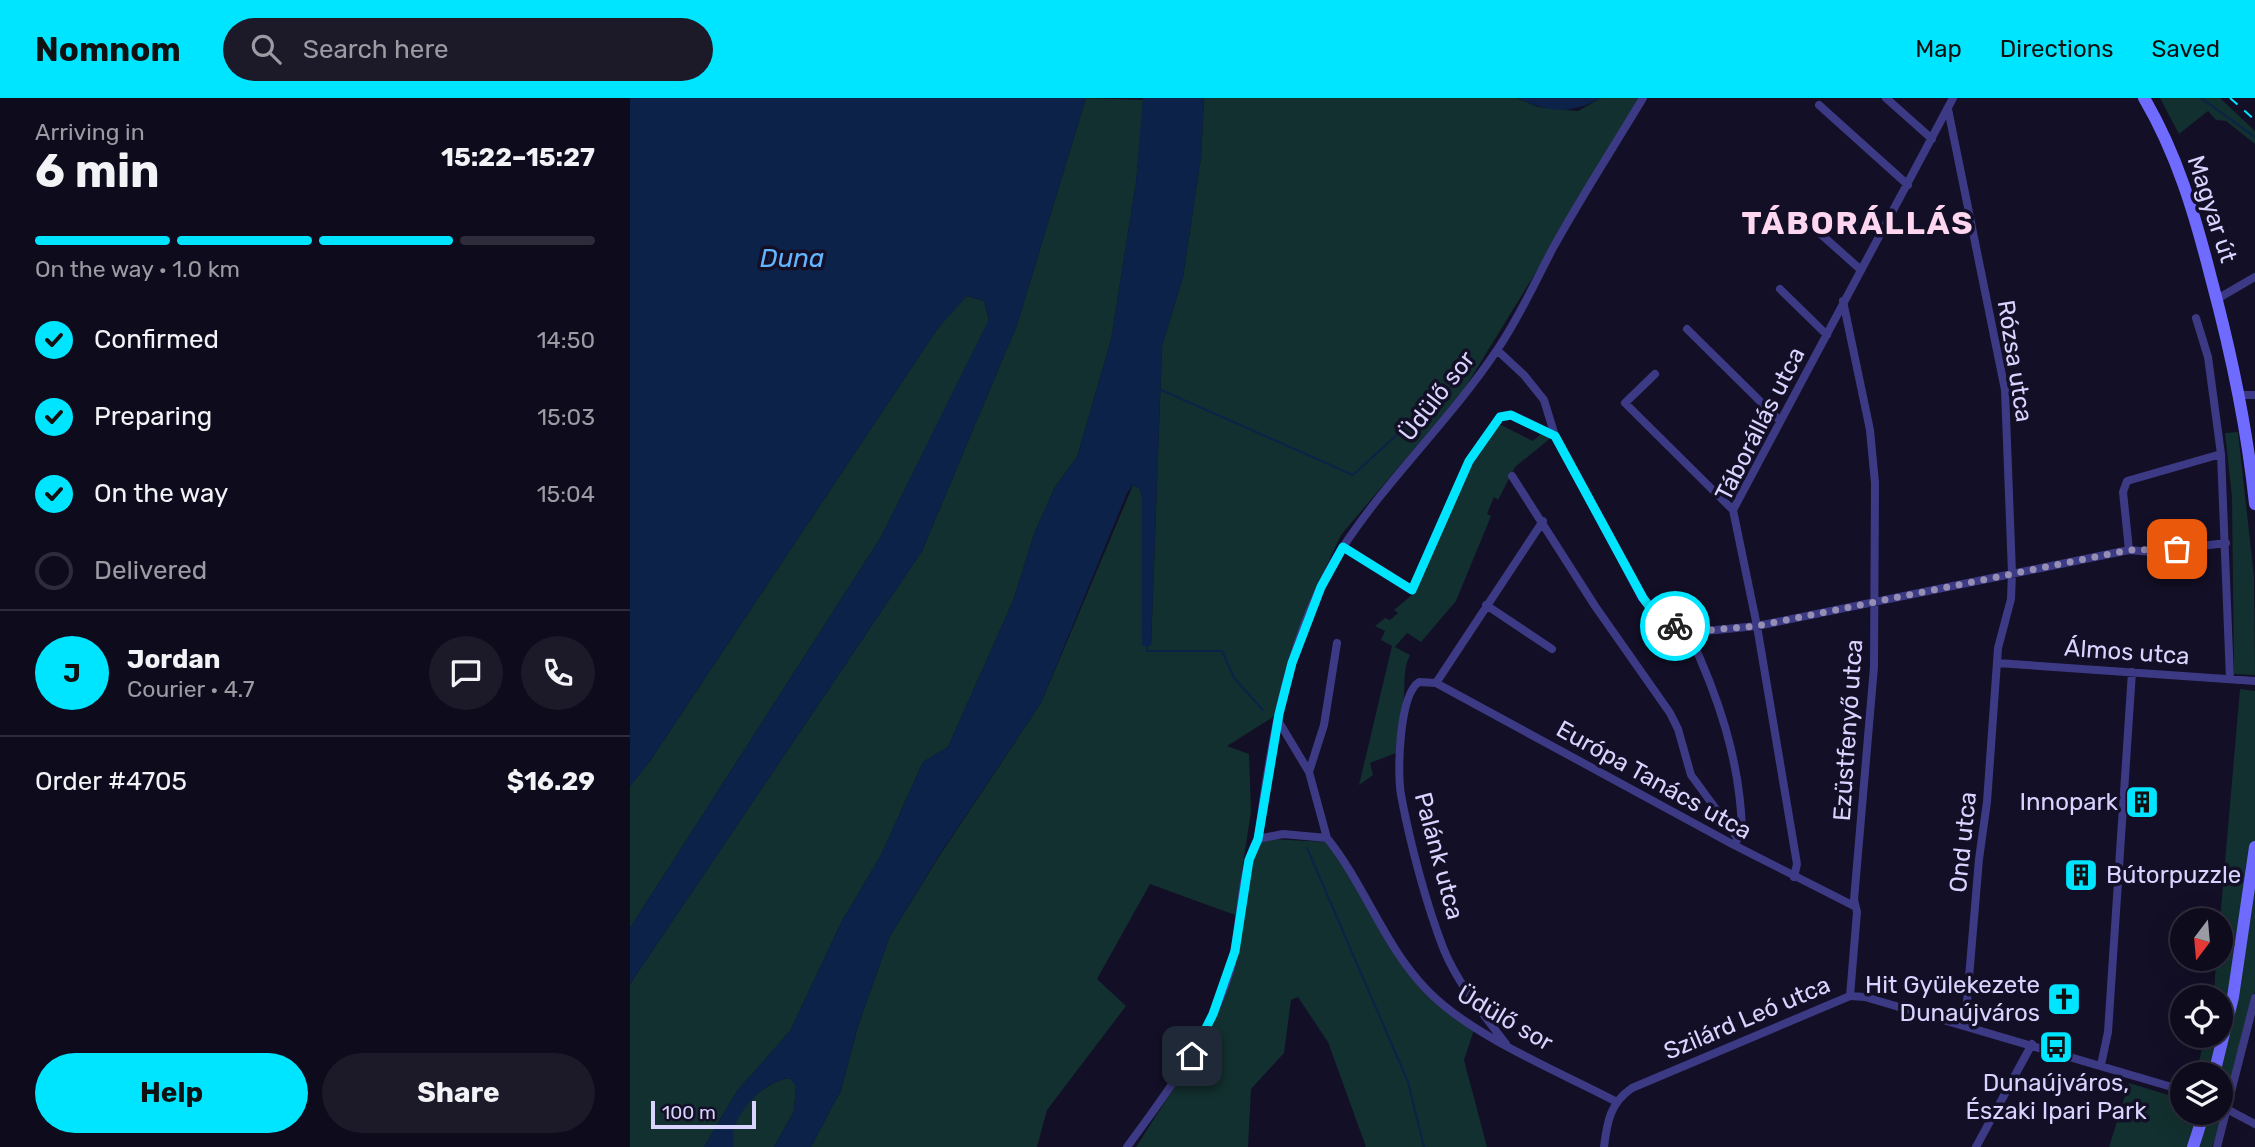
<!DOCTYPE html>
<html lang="en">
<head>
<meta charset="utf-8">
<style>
	body { margin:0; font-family:Rubik,sans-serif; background:#1c1929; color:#f1f3f6; height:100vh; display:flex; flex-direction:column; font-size:26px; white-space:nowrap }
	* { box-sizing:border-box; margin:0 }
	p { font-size:23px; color:#9b9ba3 }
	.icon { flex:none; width:38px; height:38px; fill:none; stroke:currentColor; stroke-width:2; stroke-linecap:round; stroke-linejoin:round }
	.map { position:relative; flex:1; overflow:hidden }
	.sheet { display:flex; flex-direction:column; background:#0e0b1c; width:630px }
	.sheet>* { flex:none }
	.needle { width:46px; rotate:196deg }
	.tools { position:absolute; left:1540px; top:810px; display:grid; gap:14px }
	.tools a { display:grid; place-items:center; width:63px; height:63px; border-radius:50%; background:#0e0b1c; box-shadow:0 7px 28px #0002,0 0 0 2px #2e2b3b; font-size:35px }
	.scale { position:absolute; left:21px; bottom:18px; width:105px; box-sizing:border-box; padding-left:7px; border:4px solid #d9d4ff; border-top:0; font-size:19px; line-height:24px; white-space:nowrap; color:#d9d4ff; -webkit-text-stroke:5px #130f26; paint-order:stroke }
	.pin { position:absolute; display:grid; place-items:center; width:60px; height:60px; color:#fff; margin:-30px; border-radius:14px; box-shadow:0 4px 10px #0006 }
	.courier { position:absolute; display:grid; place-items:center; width:70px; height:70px; margin:-35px; border:5px solid #00e5ff; border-radius:50%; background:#fff; color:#222; box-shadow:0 2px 9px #0007 }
	.head em { font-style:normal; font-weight:700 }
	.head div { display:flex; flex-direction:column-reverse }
	.head { display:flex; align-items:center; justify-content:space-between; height:119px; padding:0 35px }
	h1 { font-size:46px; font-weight:700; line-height:52px }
	.bar { display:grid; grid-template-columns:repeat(4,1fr); gap:10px 7px; align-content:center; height:84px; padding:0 35px }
	.bar i { height:9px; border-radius:5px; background:#2e2b3b }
	.bar .on { background:#00e5ff }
	.bar p { grid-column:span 4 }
	.line { display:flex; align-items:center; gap:18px; padding:0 35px; border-top:2px solid #2e2b3b }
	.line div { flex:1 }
	.round { display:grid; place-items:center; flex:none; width:74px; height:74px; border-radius:37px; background:#1c1929 }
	ol { padding:0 35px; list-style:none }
	li { display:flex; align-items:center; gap:21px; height:77px }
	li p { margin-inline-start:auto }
	li .icon { padding:7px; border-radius:50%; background:#00e5ff; color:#111; stroke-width:4 }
	li:last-child { color:#9b9ba3 }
	li i { width:38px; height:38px; border:4px solid #2e2b3b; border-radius:50% }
	.cta { display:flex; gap:14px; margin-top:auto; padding:14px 35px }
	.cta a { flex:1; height:80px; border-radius:42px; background:#00e5ff; color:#111; font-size:28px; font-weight:700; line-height:80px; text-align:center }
	.cta a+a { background:#1c1929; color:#f1f3f6 }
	header { display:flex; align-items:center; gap:42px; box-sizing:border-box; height:98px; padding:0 35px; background:#00e5ff; color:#111 }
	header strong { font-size:33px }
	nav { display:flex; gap:38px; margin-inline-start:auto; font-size:24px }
	.search { width:490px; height:63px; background:#1c1929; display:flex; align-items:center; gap:18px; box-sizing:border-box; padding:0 24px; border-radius:38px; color:#9b9ba3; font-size:26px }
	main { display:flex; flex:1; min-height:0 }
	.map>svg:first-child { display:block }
	.green { fill:#12302f }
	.water { fill:#0c2248 }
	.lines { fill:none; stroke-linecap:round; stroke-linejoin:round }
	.stream { stroke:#0c2248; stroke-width:2 }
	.street { stroke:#3d3a85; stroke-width:8 }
	.secondary { stroke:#6f6bff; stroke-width:12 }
	.rail { stroke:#00e5ff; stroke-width:2; stroke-dasharray:10 9; stroke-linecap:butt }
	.done { stroke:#948fb3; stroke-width:7; stroke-dasharray:0 12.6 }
	.route { stroke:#00e5ff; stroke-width:9 }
	.labels { text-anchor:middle; stroke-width:7; stroke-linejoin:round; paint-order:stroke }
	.street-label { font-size:24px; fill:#d9d4ff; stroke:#130f26 }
	.poi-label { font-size:24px; fill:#d9d4ff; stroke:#130f26; text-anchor:end }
	.water-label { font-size:26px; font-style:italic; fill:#62b6ff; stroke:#130f26 }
	.district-label { font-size:32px; font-weight:bold; letter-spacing:2px; fill:#ffd6f0; stroke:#130f26 }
</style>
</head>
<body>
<header>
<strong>Nomnom</strong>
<div class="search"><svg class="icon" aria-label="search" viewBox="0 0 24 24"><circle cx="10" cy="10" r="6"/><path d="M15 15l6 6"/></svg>Search here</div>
<nav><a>Map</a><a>Directions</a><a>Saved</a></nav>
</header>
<main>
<section class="sheet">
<div class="head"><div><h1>6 min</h1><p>Arriving in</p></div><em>15:22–15:27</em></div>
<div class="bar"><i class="on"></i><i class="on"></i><i class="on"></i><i></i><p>On the way · 1.0 km</p></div>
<ol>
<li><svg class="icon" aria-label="check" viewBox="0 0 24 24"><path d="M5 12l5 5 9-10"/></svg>Confirmed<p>14:50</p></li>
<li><svg class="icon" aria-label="check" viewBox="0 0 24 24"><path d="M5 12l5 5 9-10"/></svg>Preparing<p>15:03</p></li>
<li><svg class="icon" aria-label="check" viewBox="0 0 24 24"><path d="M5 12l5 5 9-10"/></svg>On the way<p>15:04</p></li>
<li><i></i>Delivered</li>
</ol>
<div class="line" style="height:126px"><b class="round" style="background:#00e5ff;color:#111">J</b><div><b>Jordan</b><p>Courier · 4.7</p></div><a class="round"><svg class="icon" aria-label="chat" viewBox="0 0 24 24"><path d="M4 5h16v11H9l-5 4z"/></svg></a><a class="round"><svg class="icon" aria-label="phone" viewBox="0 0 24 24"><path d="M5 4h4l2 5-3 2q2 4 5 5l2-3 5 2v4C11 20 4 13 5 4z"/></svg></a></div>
<div class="line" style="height:91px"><div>Order #4705</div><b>$16.29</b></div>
<div class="cta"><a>Help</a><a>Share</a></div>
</section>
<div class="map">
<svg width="1625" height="1049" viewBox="0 0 1625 1049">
	<rect width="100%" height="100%" fill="#130f26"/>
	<path class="green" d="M 456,0 L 514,2 L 506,84 L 481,242 L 447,359 L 425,389 L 404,436 L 383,503 L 318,649 L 293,664 L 251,757 L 212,823 L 160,933 L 107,993 L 74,1049 L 0,1049 L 0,886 L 292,453 L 387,227 Z
		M 574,0 L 887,0 L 908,9 L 948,13 L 971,0 L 1013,0 L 833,293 L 711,437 L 679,505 L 643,619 L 597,648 L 619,656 L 621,714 L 605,817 L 520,786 L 467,881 L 496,908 L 417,1012 L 407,1049 L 181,1049 L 211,992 L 228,928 L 260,838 L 308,760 L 411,605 L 503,387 L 510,391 L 512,400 L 512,548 L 521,548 L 532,248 L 553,179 L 571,59 Z
		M 1530,0 L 1590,0 L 1625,33 L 1625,46 L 1596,23 L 1586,22 L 1578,13 L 1549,36 Z
		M 336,198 L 354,203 L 359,222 L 251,439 L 0,830 L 0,688 L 20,663 L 308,230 Z
		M 867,325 L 903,343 L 912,335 L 922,339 L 885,369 L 868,402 L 864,399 L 857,416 L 861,418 L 826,503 L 791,544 L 777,535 L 765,549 L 780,557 C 772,572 776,589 773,605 C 771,622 767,637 766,655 L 740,665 L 743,677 L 729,687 L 762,548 L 751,542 L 755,533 L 745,528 L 755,520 L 760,522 L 768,515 L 764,512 L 783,496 L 840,366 Z
		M 1608,334 L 1624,479 L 1625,577 L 1604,576 L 1602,399 L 1595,335 Z
		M 1610,591 L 1625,593 L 1625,893 L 1594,1016 L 1582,1049 L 1479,1049 L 1499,985 L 1545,999 L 1552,993 L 1552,1015 L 1591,1015 L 1591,976 L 1566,976 L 1575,938 L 1591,938 L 1591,900 L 1584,899 L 1586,861 L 1591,861 L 1590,822 Z
		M 641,741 L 696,744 L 709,757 L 795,891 L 844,932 L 834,962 L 857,1049 L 736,1049 L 698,944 L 668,899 L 661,902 L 654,955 L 621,991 L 618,1049 L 506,1049 L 572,946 L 599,882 L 621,754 L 625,744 Z
		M 159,980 L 166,987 L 164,1013 L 144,1049 L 103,1049 C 104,1043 102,1038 103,1032 C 105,1009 138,983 159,980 Z"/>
	<path class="water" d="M 0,0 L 456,0 L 387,227 L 292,453 L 0,886 L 0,830 L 251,439 L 359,221 L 354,203 L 337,198 L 308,230 L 20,663 L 0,688 Z
		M 513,0 L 574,0 L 571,59 L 553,179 L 532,248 L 521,548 L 512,548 L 512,400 L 510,391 L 503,387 L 497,395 L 411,605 L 308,759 L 260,838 L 228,928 L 211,992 L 181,1049 L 144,1049 L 164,1013 L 166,987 L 159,980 C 136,983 114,1006 105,1027 C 102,1033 104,1042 103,1049 L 74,1049 L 107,993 L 160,933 L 212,823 L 251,757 L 293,664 L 318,649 L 383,503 L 404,436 L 425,389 L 447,359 L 481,242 L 506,84 Z
		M 887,0 L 971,0 C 940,17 920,14 887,0 Z"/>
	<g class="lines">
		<path class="stream" d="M 1571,0 L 1625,39
			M 529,291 L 723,377 L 808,299
			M 517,548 L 517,553 L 592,553 L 604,580 L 633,612
			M 677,750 L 778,984 L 794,1049"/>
		<path class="street" d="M 1256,0 L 1302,41
			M 1189,7 L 1278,87
			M 1318,11 L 1375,292 L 1382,475 L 1381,501 L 1368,550 L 1357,704 L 1349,761 L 1335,927
			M 1167,115 L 1231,172
			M 1150,191 L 1197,237
			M 1587,201 L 1625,179
			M 1213,203 L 1240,332 L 1245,385 L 1244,569 L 1224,802 L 1227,814 L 1220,898
			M 1566,220 L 1578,259 L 1591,356 L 1600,581
			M 1057,231 L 1150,323
			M 867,252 L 894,277 L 914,302 L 925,338 L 1012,500 L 1031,520 L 1051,531 L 1058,534 L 1086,532 L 1127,528 L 1499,452 L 1522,454 L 1596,445
			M 1025,276 L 995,305 L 1103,412
			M 1610,297 L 1625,297
			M 882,378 L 965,508 L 1040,615 L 1048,631 L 1061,677 L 1108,741
			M 713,449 L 782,492 L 839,364 L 870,319 L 881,317 L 925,338
			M 1499,452 L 1493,394 L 1497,383 L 1591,356
			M 856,507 L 922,551
			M 1058,534 C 1088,597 1110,662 1112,732 L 1106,744
			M 1367,565 L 1625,583
			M 806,585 L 913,423
			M 649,624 L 679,674 L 697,740
			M 679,674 L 694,627 L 707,545
			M 628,741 L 653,736 L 697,740 C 735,787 754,848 797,892 C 841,938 928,973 985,1003
			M 1164,779 L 1167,766 L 1127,528 L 1103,412 L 1323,0
			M 876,946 C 854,917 828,886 814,852 C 796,806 780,745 771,697 C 767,674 769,597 789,584 L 806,585 L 1104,747 L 1224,808
			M 1471,967 L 1478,934 L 1502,574
			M 1591,1008 L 1625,1026
			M 497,1049 C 538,993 579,940 600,873 C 611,836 609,770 628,741 C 640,646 659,530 713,449 C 759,379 821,321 867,252 C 889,220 905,184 923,150 C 951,99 983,50 1013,0
			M 974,1049 C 977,1024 980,1005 1002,990 L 1220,898 L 1235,899 L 1552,992
			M 1346,1049 L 1402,946
			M 1587,1049 L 1625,900"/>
		<path class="secondary" d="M 1514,0 C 1547,56 1565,117 1581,180 C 1601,254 1617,329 1625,406
			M 1584,976 L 1603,899 L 1625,749
			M 1563,1049 L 1574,1015"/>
		<path class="rail" d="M 1600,0 L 1625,22"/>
	</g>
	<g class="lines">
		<path class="done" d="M 1045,528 L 1058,534 L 1127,528 L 1499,452 L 1547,451"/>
		<path class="route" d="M 562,958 L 583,916 L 605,853 L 619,762 L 628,741 L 649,616 L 662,565 L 691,489 L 713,449 L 782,492 L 839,363 L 870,319 L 881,317 L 925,338 L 1013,500 L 1022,512 L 1045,528"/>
	</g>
	<defs>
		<g id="building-square" transform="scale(1.75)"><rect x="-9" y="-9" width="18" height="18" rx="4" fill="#00e5ff" stroke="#130f26"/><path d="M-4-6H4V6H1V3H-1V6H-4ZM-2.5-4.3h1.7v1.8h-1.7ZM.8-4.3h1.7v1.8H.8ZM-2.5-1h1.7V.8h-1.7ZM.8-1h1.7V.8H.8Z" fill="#111"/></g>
		<g id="church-square" transform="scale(1.75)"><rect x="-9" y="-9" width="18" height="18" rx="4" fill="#00e5ff" stroke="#130f26"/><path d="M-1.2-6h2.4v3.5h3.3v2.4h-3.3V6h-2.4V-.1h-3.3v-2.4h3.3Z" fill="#111"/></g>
		<g id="bus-square" transform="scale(1.75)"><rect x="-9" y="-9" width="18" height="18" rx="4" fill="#00e5ff" stroke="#130f26"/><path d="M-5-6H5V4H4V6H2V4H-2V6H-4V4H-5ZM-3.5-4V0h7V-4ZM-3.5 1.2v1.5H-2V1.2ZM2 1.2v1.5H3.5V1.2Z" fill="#111"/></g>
	</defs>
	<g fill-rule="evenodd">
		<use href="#building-square" x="1512" y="704"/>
		<use href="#building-square" x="1451" y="777"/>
		<use href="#church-square" x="1434" y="901"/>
		<use href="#bus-square" x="1426" y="949"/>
	</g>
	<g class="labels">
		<g class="street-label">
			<text transform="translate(1582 111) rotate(72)" y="8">Magyar út</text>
			<text transform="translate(1385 263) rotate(81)" y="8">Rózsa utca</text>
			<text transform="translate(807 298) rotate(-52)" y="8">Üdülő sor</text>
			<text transform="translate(1130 326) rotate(-63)" y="8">Táborállás utca</text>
			<text transform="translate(1497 554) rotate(4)" y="8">Álmos utca</text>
			<text transform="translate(1218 632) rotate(-86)" y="8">Ezüstfenyő utca</text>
			<text transform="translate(1024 682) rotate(29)" y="8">Európa Tanács utca</text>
			<text transform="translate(1333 744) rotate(-84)" y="8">Ond utca</text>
			<text transform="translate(809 758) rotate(75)" y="8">Palánk utca</text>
			<text transform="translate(875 920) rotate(30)" y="8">Üdülő sor</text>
			<text transform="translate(1117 920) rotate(-23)" y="8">Szilárd Leó utca</text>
		</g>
		<g class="poi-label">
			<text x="1488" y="712">Innopark</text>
			<text x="1476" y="785" text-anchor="start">Bútorpuzzle</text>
			<text x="1410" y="895">Hit Gyülekezete<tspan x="1410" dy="28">Dunaújváros</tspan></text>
			<text x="1426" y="993" text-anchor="middle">Dunaújváros,<tspan x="1426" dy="28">Északi Ipari Park</tspan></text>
		</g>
		<g class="water-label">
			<text x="162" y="169">Duna</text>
		</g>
		<g class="district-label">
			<text x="1228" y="136">TÁBORÁLLÁS</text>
		</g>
	</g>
</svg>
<div class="tools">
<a><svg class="needle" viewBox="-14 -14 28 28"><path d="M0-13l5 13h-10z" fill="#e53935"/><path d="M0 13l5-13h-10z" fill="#9b9ba3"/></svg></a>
<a><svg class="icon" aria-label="locate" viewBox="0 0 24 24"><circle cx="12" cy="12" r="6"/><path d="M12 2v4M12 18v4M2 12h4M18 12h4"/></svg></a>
<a><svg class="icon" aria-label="layers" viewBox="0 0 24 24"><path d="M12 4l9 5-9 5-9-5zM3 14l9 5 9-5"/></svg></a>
</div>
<div class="scale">100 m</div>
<div class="pin" style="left:1547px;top:451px;background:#ea580c"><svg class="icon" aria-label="bag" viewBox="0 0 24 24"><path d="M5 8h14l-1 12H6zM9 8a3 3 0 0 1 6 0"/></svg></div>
<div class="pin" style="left:562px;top:958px;background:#1f2937"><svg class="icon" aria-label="home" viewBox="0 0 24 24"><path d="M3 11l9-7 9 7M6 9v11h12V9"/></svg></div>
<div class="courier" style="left:1045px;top:528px"><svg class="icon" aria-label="bike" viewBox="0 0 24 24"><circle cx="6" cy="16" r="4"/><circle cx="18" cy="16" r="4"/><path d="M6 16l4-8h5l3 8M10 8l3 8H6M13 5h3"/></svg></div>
</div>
</main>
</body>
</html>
